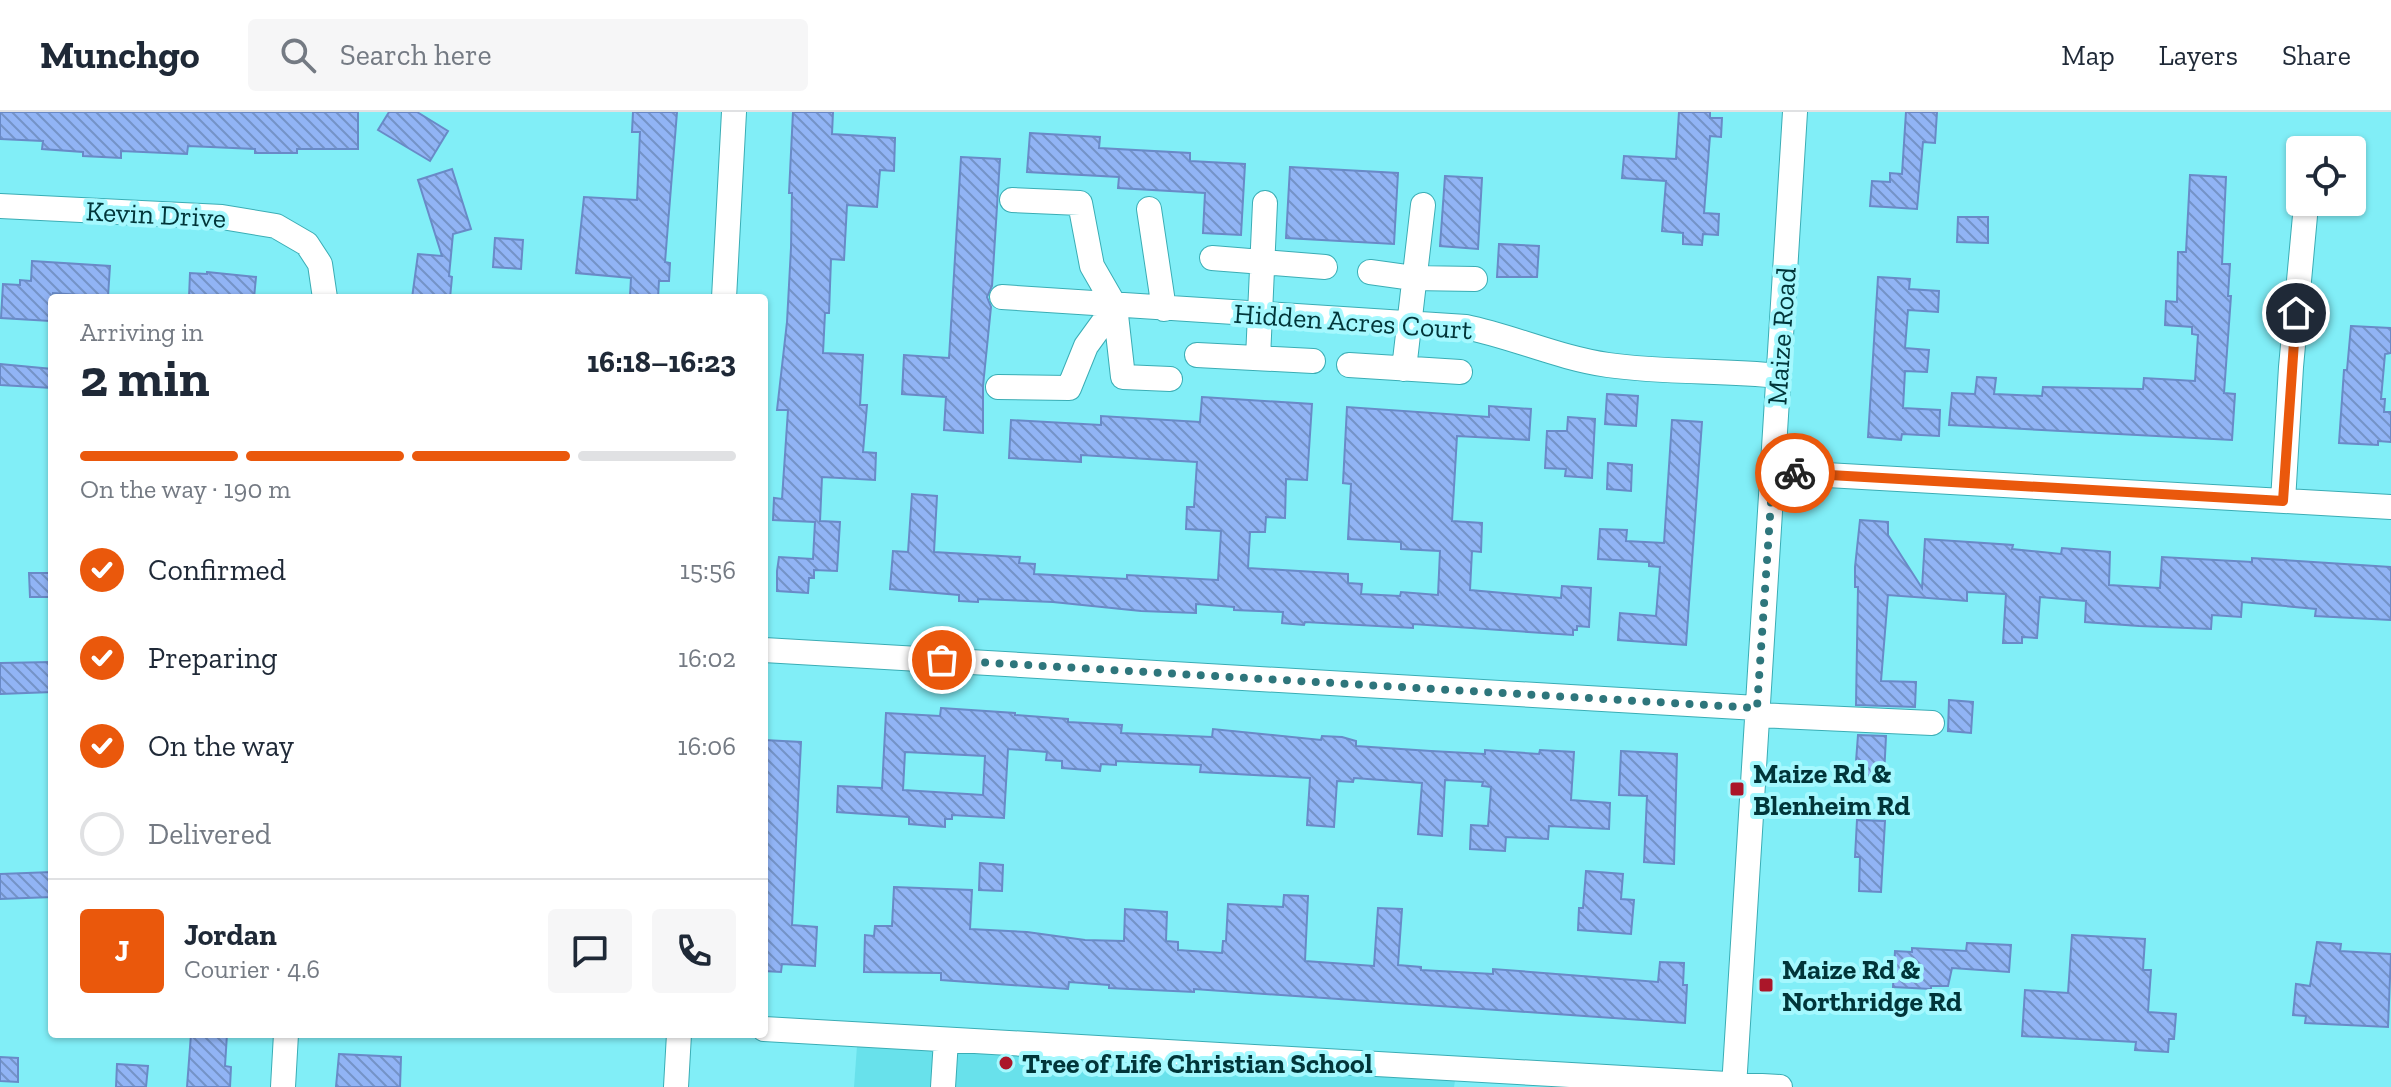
<!DOCTYPE html>
<html lang="en">
<head>
<meta charset="utf-8">
<style>
	body { margin:0; font-family:"Zilla Slab",serif; background:#f6f6f7; color:#1f2937; height:100vh; display:flex; flex-direction:column; font-size:30px; white-space:nowrap }
	* { box-sizing:border-box; margin:0 }
	p { font-size:26px; color:#747a83 }
	.icon { flex:none; width:44px; height:44px; fill:none; stroke:currentColor; stroke-width:2; stroke-linecap:round; stroke-linejoin:round }
	.map { position:relative; flex:1; overflow:hidden }
	.side { position:absolute; left:48px; top:182px; width:720px; height:744px; display:flex; flex-direction:column; background:#fff; border-radius:8px; box-shadow:0 2px 6px #0004 }
	.side>* { flex:none }
	.controls { position:absolute; left:2286px; top:24px; display:grid; gap:16px }
	.controls a { display:grid; place-items:center; width:80px; height:80px; border-radius:8px; background:#fff; box-shadow:0 2px 6px #0004; font-size:40px }
	.pin { position:absolute; display:grid; place-items:center; width:68px; height:68px; color:#fff; margin:-34px; border:4px solid #fff; border-radius:50%; box-shadow:0 2px 8px #0007 }
	.courier { position:absolute; display:grid; place-items:center; width:80px; height:80px; margin:-40px; border:6px solid #ea580c; border-radius:50%; background:#fff; color:#222; box-shadow:0 2px 10px #0007 }
	.overview em { font-style:normal; font-weight:700 }
	.overview div { display:flex; flex-direction:column-reverse }
	.overview { display:flex; align-items:center; justify-content:space-between; height:136px; padding:0 32px }
	h1 { font-size:52px; font-weight:700; line-height:60px }
	.bar { display:grid; grid-template-columns:repeat(4,1fr); gap:12px 8px; align-content:center; height:96px; padding:0 32px }
	.bar i { height:10px; border-radius:6px; background:#e0e1e3 }
	.bar .on { background:#ea580c }
	.bar p { grid-column:span 4 }
	.line { display:flex; align-items:center; gap:20px; padding:0 32px; border-top:2px solid #e0e1e3 }
	.line div { flex:1 }
	.round { display:grid; place-items:center; flex:none; width:84px; height:84px; border-radius:8px; background:#f6f6f7 }
	ol { padding:0 32px; list-style:none }
	li { display:flex; align-items:center; gap:24px; height:88px }
	li p { margin-inline-start:auto }
	li .icon { padding:8px; border-radius:50%; background:#ea580c; color:#fff; stroke-width:4 }
	li:last-child { color:#747a83 }
	li i { width:44px; height:44px; border:4px solid #e0e1e3; border-radius:50% }
	header { display:flex; align-items:center; gap:48px; box-sizing:border-box; height:112px; padding:0 40px; background:#fff; border-bottom:2px solid #e0e1e3 }
	header strong { font-size:38px }
	nav { display:flex; gap:44px; margin-inline-start:auto; font-size:28px }
	.search { width:560px; height:72px; background:#f6f6f7; display:flex; align-items:center; gap:20px; box-sizing:border-box; padding:0 28px; border-radius:8px; color:#747a83; font-size:30px }
	.map>svg:first-child { display:block }
	.built { fill:#68e1eb }
	.building { fill:url(#building-back-hatch); stroke:#698ac7; stroke-width:2; fill-rule:evenodd }
	.lines { fill:none; stroke-linecap:round; stroke-linejoin:round }
	.minor-casing { stroke:#3aadb5; stroke-width:26 }
	.path { stroke:#42939a; stroke-width:4; stroke-dasharray:6 6; stroke-linecap:butt }
	.minor { stroke:#fff; stroke-width:24 }
	.done { stroke:#2e767c; stroke-width:8; stroke-dasharray:0 14.4 }
	.route { stroke:#ea580c; stroke-width:10 }
	.poi-dot { fill:#ab1629; stroke:#a5f8fe; stroke-width:3 }
	.labels { text-anchor:middle; stroke-width:8; stroke-linejoin:round; paint-order:stroke }
	.street-label { font-size:28px; fill:#013539; stroke:#a5f8fe }
	.poi-label { font-size:28px; font-weight:bold; fill:#013539; stroke:#a5f8fe; text-anchor:start }
</style>
</head>
<body>
<header>
<strong>Munchgo</strong>
<div class="search"><svg class="icon" aria-label="search" viewBox="0 0 24 24"><circle cx="10" cy="10" r="6"/><path d="M15 15l6 6"/></svg>Search here</div>
<nav><a>Map</a><a>Layers</a><a>Share</a></nav>
</header>
<div class="map">
<svg width="2391" height="975" viewBox="0 0 2391 975">
	<defs>
		<pattern id="building-back-hatch" width="6" height="6" patternUnits="userSpaceOnUse" patternTransform="scale(2)"><rect width="6" height="6" fill="#91b4f5"/><path d="M-1 5l2 2M0 0l6 6M5-1l2 2" fill="none" stroke="#7493c7"/></pattern>
	</defs>
	<rect width="100%" height="100%" fill="#81eef7"/>
	<path class="built" d="M 857,934 L 1455,969 L 1454,975 L 854,975 Z"/>
	<path class="building" d="M 0,0 L 358,0 L 358,37 L 297,37 L 297,41 L 255,41 L 255,37 L 188,34 L 187,42 L 121,39 L 121,46 L 83,44 L 83,40 L 42,37 L 43,29 L 0,27 Z
		M 389,0 L 417,0 L 448,19 L 430,49 L 378,18 Z
		M 633,0 L 677,0 L 665,150 L 670,151 L 669,169 L 659,169 L 658,186 L 630,184 L 631,166 L 576,161 L 584,85 L 637,88 L 640,20 L 632,20 Z
		M 793,0 L 833,0 L 832,22 L 895,26 L 894,59 L 880,58 L 877,95 L 847,93 L 844,148 L 831,147 L 829,201 L 825,201 L 823,241 L 863,243 L 860,293 L 867,293 L 863,340 L 876,341 L 875,368 L 822,365 L 820,409 L 840,410 L 837,459 L 814,458 L 814,466 L 809,466 L 808,481 L 777,479 L 777,459 L 779,445 L 813,447 L 815,410 L 773,408 L 774,386 L 782,387 L 788,298 L 777,298 L 787,210 L 791,136 L 792,81 L 789,81 Z
		M 1679,0 L 1710,0 L 1710,6 L 1722,6 L 1721,25 L 1710,24 L 1704,101 L 1719,102 L 1718,123 L 1703,122 L 1702,133 L 1683,132 L 1683,121 L 1662,119 L 1666,69 L 1622,66 L 1624,44 L 1676,47 Z
		M 1906,0 L 1937,0 L 1935,31 L 1923,30 L 1917,97 L 1870,94 L 1872,69 L 1890,70 L 1890,61 L 1902,62 Z
		M 1030,21 L 1100,25 L 1099,36 L 1190,41 L 1190,49 L 1245,52 L 1241,123 L 1203,121 L 1205,81 L 1118,76 L 1119,65 L 1027,60 Z
		M 961,45 L 1000,47 L 992,174 L 987,185 L 991,195 L 983,274 L 983,321 L 944,318 L 946,285 L 902,282 L 904,243 L 949,246 Z
		M 1290,55 L 1398,61 L 1394,132 L 1286,126 Z
		M 452,57 L 471,117 L 453,122 L 449,164 L 452,165 L 450,186 L 412,186 L 418,142 L 442,144 L 418,68 Z
		M 2190,63 L 2226,65 L 2222,152 L 2230,152 L 2228,184 L 2231,184 L 2224,281 L 2235,282 L 2232,328 L 1949,313 L 1952,281 L 1975,282 L 1977,265 L 1996,266 L 1994,282 L 2042,284 L 2043,275 L 2143,277 L 2144,266 L 2195,269 L 2198,223 L 2192,222 L 2192,215 L 2165,213 L 2166,189 L 2177,190 L 2178,140 L 2186,140 Z
		M 1445,64 L 1482,66 L 1478,137 L 1440,134 Z
		M 1958,105 L 1988,105 L 1988,131 L 1957,130 Z
		M 495,126 L 523,128 L 521,157 L 493,155 Z
		M 1499,132 L 1539,134 L 1537,165 L 1497,165 Z
		M 32,149 L 110,154 L 108,185 L 53,181 L 50,209 L 1,206 L 3,172 L 20,173 L 20,168 L 31,169 Z
		M 207,160 L 256,165 L 254,186 L 189,186 L 190,161 L 207,162 Z
		M 1878,165 L 1910,167 L 1909,177 L 1939,179 L 1938,200 L 1908,198 L 1905,236 L 1929,238 L 1927,260 L 1905,259 L 1903,296 L 1940,298 L 1939,324 L 1902,322 L 1901,328 L 1868,325 Z
		M 2351,214 L 2391,216 L 2391,241 L 2385,242 L 2381,287 L 2385,287 L 2384,300 L 2391,300 L 2391,330 L 2378,329 L 2378,333 L 2339,331 L 2344,258 L 2347,258 Z
		M 0,252 L 52,257 L 52,276 L 0,273 Z
		M 1607,282 L 1638,284 L 1636,314 L 1605,312 Z
		M 1202,285 L 1312,292 L 1307,368 L 1286,367 L 1285,406 L 1266,405 L 1265,420 L 1250,420 L 1248,456 L 1348,462 L 1348,471 L 1362,472 L 1361,482 L 1400,484 L 1401,480 L 1438,483 L 1440,439 L 1401,437 L 1401,430 L 1348,427 L 1351,372 L 1343,371 L 1347,295 L 1489,305 L 1489,294 L 1531,297 L 1529,328 L 1457,324 L 1452,409 L 1482,411 L 1481,440 L 1472,439 L 1470,478 L 1561,486 L 1562,474 L 1591,476 L 1589,515 L 1577,514 L 1577,518 L 1573,518 L 1573,523 L 1413,512 L 1413,516 L 1305,510 L 1304,513 L 1282,511 L 1283,500 L 1234,498 L 1234,495 L 1196,492 L 1196,501 L 1141,499 L 1053,490 L 978,487 L 978,490 L 959,489 L 959,483 L 890,477 L 893,439 L 908,440 L 912,382 L 937,384 L 934,440 L 1020,445 L 1019,451 L 1035,452 L 1034,462 L 1127,467 L 1127,463 L 1218,468 L 1221,419 L 1186,417 L 1187,395 L 1194,395 L 1197,350 L 1081,343 L 1081,350 L 1009,346 L 1011,308 L 1101,313 L 1101,304 L 1200,310 Z
		M 1568,305 L 1595,307 L 1592,366 L 1565,364 L 1566,357 L 1545,356 L 1547,319 L 1567,319 Z
		M 1672,308 L 1702,310 L 1686,533 L 1618,528 L 1620,501 L 1656,504 L 1660,455 L 1649,454 L 1649,450 L 1598,447 L 1600,417 L 1627,418 L 1626,429 L 1664,431 Z
		M 1608,351 L 1632,353 L 1631,379 L 1607,377 Z
		M 1860,408 L 1888,410 L 1888,423 L 1922,476 L 1925,427 L 2013,433 L 2012,437 L 2061,442 L 2062,436 L 2110,440 L 2109,473 L 2160,476 L 2162,445 L 2252,450 L 2252,446 L 2391,455 L 2391,508 L 2315,504 L 2316,497 L 2242,490 L 2241,505 L 2212,503 L 2211,517 L 2139,514 L 2085,510 L 2086,489 L 2040,485 L 2037,526 L 2022,525 L 2022,531 L 2003,531 L 2006,482 L 1967,480 L 1967,489 L 1888,483 L 1881,569 L 1916,570 L 1915,595 L 1856,593 L 1858,475 L 1855,475 L 1855,455 Z
		M 29,461 L 52,461 L 52,485 L 30,485 Z
		M 51,550 L 52,580 L 0,582 L 0,551 Z
		M 1949,588 L 1973,590 L 1971,621 L 1948,619 Z
		M 941,596 L 1015,601 L 1015,603 L 1068,607 L 1068,610 L 1122,613 L 1121,621 L 1212,625 L 1213,617 L 1321,628 L 1322,624 L 1342,625 L 1356,629 L 1356,634 L 1431,639 L 1485,642 L 1485,638 L 1539,642 L 1540,638 L 1574,640 L 1571,688 L 1610,691 L 1609,717 L 1549,714 L 1548,727 L 1506,725 L 1505,739 L 1470,737 L 1471,713 L 1488,714 L 1491,675 L 1482,674 L 1483,670 L 1445,668 L 1442,724 L 1418,722 L 1422,671 L 1354,666 L 1353,670 L 1337,669 L 1334,715 L 1307,713 L 1310,666 L 1200,660 L 1201,653 L 1116,649 L 1116,653 L 1101,652 L 1100,659 L 1062,656 L 1062,649 L 1046,648 L 1047,640 L 1008,637 L 1004,706 L 952,703 L 952,707 L 945,707 L 945,715 L 909,712 L 909,705 L 837,700 L 838,674 L 882,676 L 886,601 L 940,604 ZM 905,640 L 985,644 L 983,683 L 903,678 Z
		M 1858,623 L 1886,624 L 1884,664 L 1855,663 Z
		M 764,628 L 801,630 L 792,813 L 817,815 L 815,854 L 782,852 L 781,860 L 764,859 Z
		M 1621,639 L 1677,642 L 1674,752 L 1644,750 L 1647,684 L 1619,683 Z
		M 1857,708 L 1885,709 L 1881,780 L 1859,779 L 1860,745 L 1855,745 Z
		M 980,751 L 1003,753 L 1002,779 L 979,778 Z
		M 1586,759 L 1623,762 L 1621,787 L 1634,788 L 1631,822 L 1578,818 L 1579,796 L 1583,796 Z
		M 52,760 L 52,785 L 0,787 L 0,762 Z
		M 894,775 L 972,778 L 970,817 L 1027,820 L 1085,828 L 1124,829 L 1125,797 L 1167,800 L 1166,829 L 1178,830 L 1178,838 L 1222,841 L 1223,829 L 1226,829 L 1228,792 L 1283,795 L 1284,783 L 1308,784 L 1305,849 L 1374,854 L 1378,796 L 1402,797 L 1398,853 L 1421,855 L 1421,858 L 1493,862 L 1493,857 L 1658,870 L 1660,850 L 1684,851 L 1683,873 L 1687,873 L 1685,911 L 1194,877 L 1194,880 L 1109,876 L 1109,873 L 1069,870 L 1068,877 L 941,868 L 941,861 L 864,860 L 865,823 L 874,824 L 875,814 L 892,814 Z
		M 2072,823 L 2145,827 L 2143,858 L 2151,858 L 2148,900 L 2176,902 L 2174,927 L 2169,927 L 2168,940 L 2135,938 L 2136,930 L 2022,924 L 2025,878 L 2068,881 Z
		M 2317,830 L 2341,832 L 2340,839 L 2391,842 L 2388,915 L 2305,911 L 2306,904 L 2293,903 L 2296,872 L 2310,874 Z
		M 1967,831 L 2011,833 L 2009,860 L 1952,856 L 1948,874 L 1931,874 L 1931,877 L 1893,875 L 1895,839 L 1912,840 L 1912,836 L 1966,839 Z
		M 191,922 L 227,922 L 225,954 L 231,955 L 230,975 L 187,975 Z
		M 339,942 L 401,945 L 400,975 L 336,975 Z
		M 0,945 L 18,946 L 18,970 L 0,969 Z
		M 117,952 L 148,954 L 146,975 L 116,975 Z"/>
	<g class="lines">
		<g class="minor-casing">
			<path id="minor" d="M 1012,88 L 1080,91 L 1092,154 L 1115,194 L 1123,265 L 1170,267
				M 0,94 L 222,105 L 276,114 L 307,132 L 320,152 L 325,186
				M 1149,97 L 1164,197
				M 1212,146 L 1325,155
				M 1370,160 L 1413,166 L 1475,167
				M 1002,185 L 1466,215 C 1514,225 1559,246 1608,253 C 1664,261 1722,258 1779,264
				M 724,186 L 734,0
				M 1197,243 L 1313,249
				M 1258,246 L 1265,91
				M 1349,253 L 1460,260
				M 1404,257 L 1423,93
				M 998,275 L 1069,276 L 1086,234 L 1115,194
				M 1773,360 L 2391,395
				M 2283,389 L 2291,255 L 2306,93
				M 764,538 L 1757,596
				M 1757,603 L 1932,611
				M 764,917 L 1780,975
				M 283,975 L 286,922
				M 676,975 L 679,922
				M 943,975 L 946,928
				M 1734,975 L 1795,0"/>
		</g>
		<path class="path" d="M 1804,333 L 1804,335"/>
		<use href="#minor" class="minor"/>
	</g>
	<g class="lines">
		<path class="done" d="M 942,548 L 1757,596 L 1773,360 L 1795,361"/>
		<path class="route" d="M 1795,361 L 2283,389 L 2296,201"/>
	</g>
	<g class="poi-dot">
		<rect x="1729" y="669" width="16" height="16" rx="4"/>
		<rect x="1758" y="865" width="16" height="16" rx="4"/>
		<circle cx="1006" cy="951" r="8"/>
	</g>
	<g class="labels">
		<g class="street-label">
			<text transform="translate(156 102) rotate(3)" y="10">Kevin Drive</text>
			<text transform="translate(1353 209) rotate(4)" y="10">Hidden Acres Court</text>
			<text transform="translate(1781 224) rotate(-86)" y="10">Maize Road</text>
		</g>
		<g class="poi-label">
			<text x="1753" y="671">Maize Rd &amp;<tspan x="1753" dy="32">Blenheim Rd</tspan></text>
			<text x="1782" y="867">Maize Rd &amp;<tspan x="1782" dy="32">Northridge Rd</tspan></text>
			<text x="1022" y="961">Tree of Life Christian School</text>
		</g>
	</g>
</svg>
<div class="controls">
<a><svg class="icon" aria-label="locate" viewBox="0 0 24 24"><circle cx="12" cy="12" r="6"/><path d="M12 2v4M12 18v4M2 12h4M18 12h4"/></svg></a>
</div>
<div class="pin" style="left:942px;top:548px;background:#ea580c"><svg class="icon" aria-label="bag" viewBox="0 0 24 24"><path d="M5 8h14l-1 12H6zM9 8a3 3 0 0 1 6 0"/></svg></div>
<div class="pin" style="left:2296px;top:201px;background:#1f2937"><svg class="icon" aria-label="home" viewBox="0 0 24 24"><path d="M3 11l9-7 9 7M6 9v11h12V9"/></svg></div>
<div class="courier" style="left:1795px;top:361px"><svg class="icon" aria-label="bike" viewBox="0 0 24 24"><circle cx="6" cy="16" r="4"/><circle cx="18" cy="16" r="4"/><path d="M6 16l4-8h5l3 8M10 8l3 8H6M13 5h3"/></svg></div>
<section class="side">
<div class="overview"><div><h1>2 min</h1><p>Arriving in</p></div><em>16:18–16:23</em></div>
<div class="bar"><i class="on"></i><i class="on"></i><i class="on"></i><i></i><p>On the way · 190 m</p></div>
<ol>
<li><svg class="icon" aria-label="check" viewBox="0 0 24 24"><path d="M5 12l5 5 9-10"/></svg>Confirmed<p>15:56</p></li>
<li><svg class="icon" aria-label="check" viewBox="0 0 24 24"><path d="M5 12l5 5 9-10"/></svg>Preparing<p>16:02</p></li>
<li><svg class="icon" aria-label="check" viewBox="0 0 24 24"><path d="M5 12l5 5 9-10"/></svg>On the way<p>16:06</p></li>
<li><i></i>Delivered</li>
</ol>
<div class="line" style="height:144px"><b class="round" style="background:#ea580c;color:#fff">J</b><div><b>Jordan</b><p>Courier · 4.6</p></div><a class="round"><svg class="icon" aria-label="chat" viewBox="0 0 24 24"><path d="M4 5h16v11H9l-5 4z"/></svg></a><a class="round"><svg class="icon" aria-label="phone" viewBox="0 0 24 24"><path d="M5 4h4l2 5-3 2q2 4 5 5l2-3 5 2v4C11 20 4 13 5 4z"/></svg></a></div>
</section>
</div>
</body>
</html>
